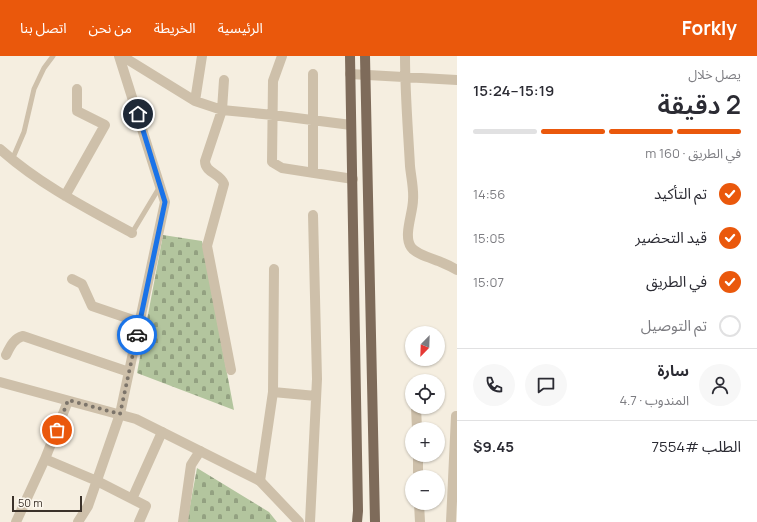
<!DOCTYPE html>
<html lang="ar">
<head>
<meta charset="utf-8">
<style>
	body { margin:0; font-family:Manrope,"Noto Sans Arabic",sans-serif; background:#f7f7f7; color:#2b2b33; direction:rtl; height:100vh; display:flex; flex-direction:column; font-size:15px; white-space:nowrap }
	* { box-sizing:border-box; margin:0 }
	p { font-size:13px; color:#7c7c81 }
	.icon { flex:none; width:22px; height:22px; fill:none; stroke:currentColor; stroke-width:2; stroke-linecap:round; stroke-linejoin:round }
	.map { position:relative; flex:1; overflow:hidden; direction:ltr }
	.details { display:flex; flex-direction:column; background:#fff; width:300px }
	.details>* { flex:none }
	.needle { width:26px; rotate:203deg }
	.buttons { position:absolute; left:405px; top:270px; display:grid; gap:8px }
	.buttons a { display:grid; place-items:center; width:40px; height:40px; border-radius:50%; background:#fff; box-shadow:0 1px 3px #0004; font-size:20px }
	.scale { position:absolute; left:12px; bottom:10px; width:70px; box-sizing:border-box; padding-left:4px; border:2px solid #3b322a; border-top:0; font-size:11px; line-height:14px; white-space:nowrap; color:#3b322a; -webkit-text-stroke:3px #fcf7ed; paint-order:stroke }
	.pin { position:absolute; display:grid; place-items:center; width:34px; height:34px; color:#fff; margin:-17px; border:2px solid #fff; border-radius:50%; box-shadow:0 1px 4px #0007 }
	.courier { position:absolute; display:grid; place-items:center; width:40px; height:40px; margin:-20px; border:3px solid #1a73e8; border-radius:50%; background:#fff; color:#222; box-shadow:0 1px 5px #0007 }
	.overview em { font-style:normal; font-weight:600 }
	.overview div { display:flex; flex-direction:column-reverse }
	.overview { display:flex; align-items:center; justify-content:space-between; height:68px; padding:0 16px }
	h1 { font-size:26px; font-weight:600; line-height:30px }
	.bar { display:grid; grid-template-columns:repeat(4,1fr); gap:6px 4px; align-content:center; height:48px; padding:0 16px }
	.bar i { height:5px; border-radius:3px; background:#e1e1e2 }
	.bar .selected { background:#ea580c }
	.bar p { grid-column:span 4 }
	.line { display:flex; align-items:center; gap:10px; padding:0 16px; border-top:1px solid #e1e1e2 }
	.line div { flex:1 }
	.round { display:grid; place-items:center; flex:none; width:42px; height:42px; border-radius:21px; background:#f7f7f7 }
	ol { padding:0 16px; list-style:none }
	li { display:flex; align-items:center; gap:12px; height:44px }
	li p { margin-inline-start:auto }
	li .icon { padding:4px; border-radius:50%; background:#ea580c; color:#fff; stroke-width:4 }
	li:last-child { color:#7c7c81 }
	li i { width:22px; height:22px; border:2px solid #e1e1e2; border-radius:50% }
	header { display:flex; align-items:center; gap:24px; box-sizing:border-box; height:56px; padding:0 20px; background:#ea580c; color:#fff }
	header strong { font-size:19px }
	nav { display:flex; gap:22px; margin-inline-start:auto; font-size:14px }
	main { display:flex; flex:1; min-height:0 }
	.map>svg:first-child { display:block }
	.cemetery { fill:url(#cemetery-stones) }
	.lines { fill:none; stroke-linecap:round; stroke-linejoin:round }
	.service { stroke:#cec0aa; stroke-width:5 }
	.minor { stroke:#cec0aa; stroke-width:10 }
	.tertiary { stroke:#cec0aa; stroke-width:10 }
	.primary { stroke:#7e6b5a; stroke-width:10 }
	.done { stroke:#7c746a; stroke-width:4; stroke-dasharray:0 7.2 }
	.route { stroke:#1a73e8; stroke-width:5 }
</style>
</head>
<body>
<header>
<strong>Forkly</strong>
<nav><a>الرئيسية</a><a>الخريطة</a><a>من نحن</a><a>اتصل بنا</a></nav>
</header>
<main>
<section class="details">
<div class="overview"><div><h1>2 دقيقة</h1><p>يصل خلال</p></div><em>15:19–15:24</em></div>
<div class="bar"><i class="selected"></i><i class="selected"></i><i class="selected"></i><i></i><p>في الطريق · 160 m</p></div>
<ol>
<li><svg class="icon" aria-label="check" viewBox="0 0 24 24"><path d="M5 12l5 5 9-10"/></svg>تم التأكيد<p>14:56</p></li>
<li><svg class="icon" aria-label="check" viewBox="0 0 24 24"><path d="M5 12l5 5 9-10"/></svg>قيد التحضير<p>15:05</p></li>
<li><svg class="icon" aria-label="check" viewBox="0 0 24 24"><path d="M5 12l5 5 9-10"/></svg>في الطريق<p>15:07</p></li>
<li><i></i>تم التوصيل</li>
</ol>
<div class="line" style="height:72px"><a class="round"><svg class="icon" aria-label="person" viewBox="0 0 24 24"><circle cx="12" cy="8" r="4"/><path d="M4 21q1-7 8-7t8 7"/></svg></a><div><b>سارة</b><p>المندوب · 4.7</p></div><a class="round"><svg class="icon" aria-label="chat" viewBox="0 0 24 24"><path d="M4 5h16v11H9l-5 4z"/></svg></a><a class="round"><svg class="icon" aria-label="phone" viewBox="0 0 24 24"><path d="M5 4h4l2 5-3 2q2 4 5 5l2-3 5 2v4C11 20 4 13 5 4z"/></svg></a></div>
<div class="line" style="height:52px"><div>الطلب #7554</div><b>$9.45</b></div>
</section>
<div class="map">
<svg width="457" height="466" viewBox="0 0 457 466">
	<defs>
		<pattern id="cemetery-stones" width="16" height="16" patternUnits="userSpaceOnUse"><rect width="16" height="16" fill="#b3c59e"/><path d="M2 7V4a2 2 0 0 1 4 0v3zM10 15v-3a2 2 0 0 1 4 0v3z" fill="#93a181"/></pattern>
	</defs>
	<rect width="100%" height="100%" fill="#f5eee0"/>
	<path class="cemetery" d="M 163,179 L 202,185 L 234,354 L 137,317 Z
		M 197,412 L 269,456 L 277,466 L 187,466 Z"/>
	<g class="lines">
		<path class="service" d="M 12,104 L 24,76 L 34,33 L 44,12 L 53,0
			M 132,177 L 159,132"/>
		<path class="minor" d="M 122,0 L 195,45 L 222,54 L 273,59 L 351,69
			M 282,0 L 273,25 L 272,106 L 282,112 L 353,123
			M 405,0 C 405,37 408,73 410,110 C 411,121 414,133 413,144 C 413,157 403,180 411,191 C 416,199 435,203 443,207 C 448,209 452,211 457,214
			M 350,18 L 457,24
			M 224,24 L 222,54 L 205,105 C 205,117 220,117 224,128 L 207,190 L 231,314
			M 195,45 L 202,0
			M 0,93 C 39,128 86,152 132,177
			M 313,117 L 313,18
			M 65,140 L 105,69 L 77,55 L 77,33
			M 72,223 L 82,228 L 92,250 L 139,266
			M 6,299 C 10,291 14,282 23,280 L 129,316
			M 273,336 L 316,340
			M 416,351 L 417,373
			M 418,399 L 418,421
			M 45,403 L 97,425 L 146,450 L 139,466
			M 260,425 L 273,336 L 274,213
			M 132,443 L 162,376
			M 419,447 L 420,466
			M 16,466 L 45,403 L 68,345
			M 78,466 L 88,450 L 120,358 L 165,146 L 119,0
			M 183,466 L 191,409 L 200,395
			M 310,466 L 317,323 L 313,159
			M 451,466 L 456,360"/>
		<path class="tertiary" d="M 0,326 L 136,363 L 260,425 L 299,466"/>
		<path class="primary" d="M 350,0 L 358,455 L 357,466
			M 365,0 L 375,466"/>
	</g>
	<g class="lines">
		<path class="done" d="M 57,374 L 68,344 L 120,358 L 137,279"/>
		<path class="route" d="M 137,279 L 165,146 L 138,58"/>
	</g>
</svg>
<div class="buttons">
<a><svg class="needle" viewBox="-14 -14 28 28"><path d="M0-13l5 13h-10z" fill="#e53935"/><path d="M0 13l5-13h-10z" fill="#7c7c81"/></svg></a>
<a><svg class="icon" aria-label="locate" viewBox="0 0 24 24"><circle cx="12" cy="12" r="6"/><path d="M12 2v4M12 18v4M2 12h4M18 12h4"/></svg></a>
<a>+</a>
<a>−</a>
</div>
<div class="scale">50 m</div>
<div class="pin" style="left:57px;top:374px;background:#ea580c"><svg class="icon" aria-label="bag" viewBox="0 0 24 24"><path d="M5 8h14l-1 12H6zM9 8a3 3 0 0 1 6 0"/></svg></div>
<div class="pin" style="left:138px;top:58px;background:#1f2937"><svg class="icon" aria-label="home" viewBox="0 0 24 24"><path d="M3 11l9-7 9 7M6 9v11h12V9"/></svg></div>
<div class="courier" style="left:137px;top:279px"><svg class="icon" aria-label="car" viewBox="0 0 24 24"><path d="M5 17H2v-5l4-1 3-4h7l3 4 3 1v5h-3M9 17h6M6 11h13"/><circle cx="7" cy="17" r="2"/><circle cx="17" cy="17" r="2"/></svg></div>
</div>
</main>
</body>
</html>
